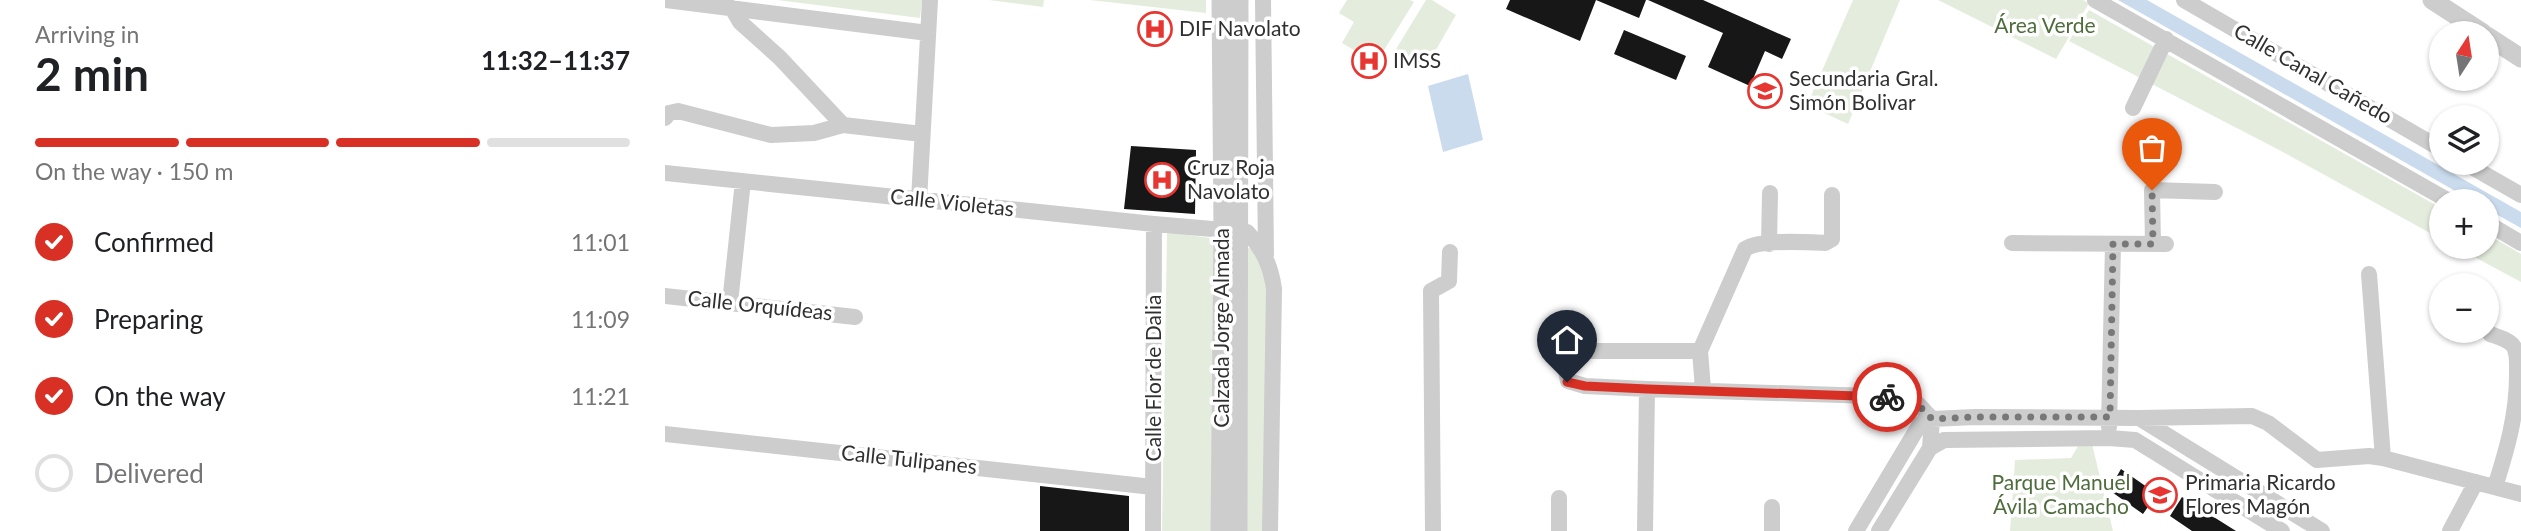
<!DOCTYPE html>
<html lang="en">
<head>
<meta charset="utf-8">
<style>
	body { margin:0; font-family:Lato,sans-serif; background:#f2f2f2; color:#202124; height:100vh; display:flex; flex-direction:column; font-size:26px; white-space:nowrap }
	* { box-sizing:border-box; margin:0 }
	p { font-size:23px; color:#757577 }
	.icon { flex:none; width:38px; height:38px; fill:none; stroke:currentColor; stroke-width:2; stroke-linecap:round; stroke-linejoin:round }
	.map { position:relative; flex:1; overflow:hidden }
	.sheet { display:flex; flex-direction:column; background:#fff; width:665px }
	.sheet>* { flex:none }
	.needle { width:46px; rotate:12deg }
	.fabs { position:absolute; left:1764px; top:21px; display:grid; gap:14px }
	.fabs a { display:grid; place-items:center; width:70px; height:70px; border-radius:50%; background:#fff; box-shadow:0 2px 5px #0004; font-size:35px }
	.pin { position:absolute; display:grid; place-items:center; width:60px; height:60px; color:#fff; margin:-72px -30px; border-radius:50% 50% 50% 0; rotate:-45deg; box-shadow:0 0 7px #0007 }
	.pin .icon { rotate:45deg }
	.courier { position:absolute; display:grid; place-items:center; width:70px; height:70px; margin:-35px; border:5px solid #d93025; border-radius:50%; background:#fff; color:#222; box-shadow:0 2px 9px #0007 }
	.overview em { font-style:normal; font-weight:700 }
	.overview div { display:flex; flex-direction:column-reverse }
	.overview { display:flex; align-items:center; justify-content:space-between; height:119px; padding:0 35px }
	h1 { font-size:46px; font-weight:700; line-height:52px }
	.bar { display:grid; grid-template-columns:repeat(4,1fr); gap:10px 7px; align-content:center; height:84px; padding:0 35px }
	.bar i { height:9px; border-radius:5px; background:#e0e0e0 }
	.bar .on { background:#d93025 }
	.bar p { grid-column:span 4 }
	ol { padding:0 35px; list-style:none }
	li { display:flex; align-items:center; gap:21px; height:77px }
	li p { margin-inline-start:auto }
	li .icon { padding:7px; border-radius:50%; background:#d93025; color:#fff; stroke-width:4 }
	li:last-child { color:#757577 }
	li i { width:38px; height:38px; border:4px solid #e0e0e0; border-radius:50% }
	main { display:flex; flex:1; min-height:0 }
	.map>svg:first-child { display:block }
	.green { fill:#e4eddd }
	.water { fill:#cadbed }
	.building { fill:#171717 }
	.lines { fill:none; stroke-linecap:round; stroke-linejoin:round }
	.minor { stroke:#cdcdcd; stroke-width:16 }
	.tertiary { stroke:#cdcdcd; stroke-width:19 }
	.done { stroke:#787878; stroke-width:7; stroke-dasharray:0 12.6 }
	.route { stroke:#d93025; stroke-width:9 }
	.labels { text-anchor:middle; stroke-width:7; stroke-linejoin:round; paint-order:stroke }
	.park-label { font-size:21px; fill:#4e6c3c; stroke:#fff }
	.poi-label { font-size:21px; fill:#303030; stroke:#fff; text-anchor:start }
	.street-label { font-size:21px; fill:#303030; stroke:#fff }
</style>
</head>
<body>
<main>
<section class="sheet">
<div class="overview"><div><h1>2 min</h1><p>Arriving in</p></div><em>11:32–11:37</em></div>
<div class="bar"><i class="on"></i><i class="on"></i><i class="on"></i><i></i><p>On the way · 150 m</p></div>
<ol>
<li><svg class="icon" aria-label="check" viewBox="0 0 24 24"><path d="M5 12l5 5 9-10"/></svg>Confirmed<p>11:01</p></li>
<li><svg class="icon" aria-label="check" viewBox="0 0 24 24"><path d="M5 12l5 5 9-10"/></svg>Preparing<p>11:09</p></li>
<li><svg class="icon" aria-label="check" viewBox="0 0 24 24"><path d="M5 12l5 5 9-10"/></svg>On the way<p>11:21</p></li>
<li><i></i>Delivered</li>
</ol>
</section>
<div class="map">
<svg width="1856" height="531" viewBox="0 0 1856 531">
	<rect width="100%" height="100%" fill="#fff"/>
	<path class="green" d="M 112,0 L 257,0 L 255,18 Z
		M 324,0 L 379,0 L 378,7 Z
		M 425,0 L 541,0 L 541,13 Z
		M 682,0 L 745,0 L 749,2 L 711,63 L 677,43 L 689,22 L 674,13 Z
		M 761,0 L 767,0 L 791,15 L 761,67 L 731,49 Z
		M 1188,0 L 1235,0 L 1183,124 L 1142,105 Z
		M 1273,0 L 1418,0 L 1424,3 L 1391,59 Z
		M 1424,10 L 1776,208 L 1776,239 L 1616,151 L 1404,41 Z
		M 502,232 L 552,239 L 546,531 L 497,531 Z
		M 1822,234 L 1856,254 L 1856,282 L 1791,247 L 1822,247 Z
		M 577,246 C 597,249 598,271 602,287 L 600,531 L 578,531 Z
		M 1427,444 L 1448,531 L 1345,531 L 1350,460 L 1406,458 L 1413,446 Z"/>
	<path class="water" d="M 1453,0 L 1482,0 L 1856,212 L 1856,228 L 1822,209 L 1822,201 L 1808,201 Z
		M 803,74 L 818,140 L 778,152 L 763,86 Z"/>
	<path class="building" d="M 845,0 L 931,0 L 915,41 L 841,9 Z
		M 931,0 L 981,0 L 974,18 Z
		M 983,0 L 1038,0 L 1126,39 L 1117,59 L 1100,51 L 1085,86 L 1043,67 L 1058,33 Z
		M 959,30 L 1021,56 L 1011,80 L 949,54 Z
		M 466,146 L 531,150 L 530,214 L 459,209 Z
		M 1456,469 L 1492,494 L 1478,514 L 1444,490 Z
		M 375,486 L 464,496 L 464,531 L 375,531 Z
		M 1517,497 L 1571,531 L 1527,531 L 1505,516 Z"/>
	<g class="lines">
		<path class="minor" d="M 1,0 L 263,33
			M 598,0 L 601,255
			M 1430,0 L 1784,201
			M 1519,0 L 1776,149
			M 67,8 L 75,22 L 115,58 L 178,125
			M 1468,108 L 1501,39
			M 0,118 L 4,113 L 13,111 L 106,135 L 149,133 L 178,125 L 257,134
			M 1800,163 L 1856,195
			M 0,173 L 489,224 L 582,232 C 598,249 606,266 609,289 L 605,531
			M 254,200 L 265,0
			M 1822,223 L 1856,243
			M 1347,243 L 1501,244
			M 1104,244 L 1105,193
			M 1488,244 L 1487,190 L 1550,192
			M 1704,274 L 1718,458
			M 0,296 L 190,317
			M 65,303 L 78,181
			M 1825,334 C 1833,337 1845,340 1849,347 C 1853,354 1852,367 1852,375 C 1852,415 1842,449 1830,487
			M 1035,351 L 921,351 L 911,354 L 900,365 L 903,381 L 920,386 L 982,389 L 1238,397 L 1253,404 L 1267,419 L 1265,448
			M 1038,389 L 1035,351 L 1080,249 C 1095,239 1141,242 1160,243 L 1167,239 L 1167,195
			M 1474,418 L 1587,416 L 1603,423 L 1652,460 L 1704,456 L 1718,458 L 1856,494
			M 1444,427 L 1448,244
			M 0,434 L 488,487
			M 894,498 L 894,531
			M 488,531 L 489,224
			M 768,531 L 766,291 L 784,281 L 785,252
			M 980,531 L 982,389
			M 1107,531 L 1107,507
			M 1191,531 L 1255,424 L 1267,419 L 1310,417 L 1474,418 L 1657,531
			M 1214,531 L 1265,448 L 1279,440 L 1444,438 L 1470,440 L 1617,531
			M 1785,531 L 1811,482"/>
		<path class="tertiary" d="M 1767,0 L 1818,33
			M 1822,36 L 1856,58
			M 555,531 L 558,229 L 556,0
			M 573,531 L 574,0"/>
	</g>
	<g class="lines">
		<path class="done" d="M 1222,397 C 1246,397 1251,402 1267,419 L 1310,417 L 1445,417 L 1448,244 L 1488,244 L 1487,190"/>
		<path class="route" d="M 902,382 L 920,386 L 982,389 L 1222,397"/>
	</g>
	<defs>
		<g id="hospital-ring" transform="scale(1.75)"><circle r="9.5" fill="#fff" stroke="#e73631" stroke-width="1.5"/><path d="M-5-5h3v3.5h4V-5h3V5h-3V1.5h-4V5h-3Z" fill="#e73631"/></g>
		<g id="school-ring" transform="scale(1.75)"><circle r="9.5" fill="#fff" stroke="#e73631" stroke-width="1.5"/><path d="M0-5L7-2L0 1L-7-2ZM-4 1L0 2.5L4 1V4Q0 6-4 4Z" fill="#e73631"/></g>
	</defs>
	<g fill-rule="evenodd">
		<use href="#hospital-ring" x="490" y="29"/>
		<use href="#hospital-ring" x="704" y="61"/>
		<use href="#school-ring" x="1100" y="91"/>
		<use href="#hospital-ring" x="497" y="180"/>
		<use href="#school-ring" x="1495" y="495"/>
	</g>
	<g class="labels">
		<g class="park-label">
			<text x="1380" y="33">Área Verde</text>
			<text x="1396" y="490">Parque Manuel<tspan x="1396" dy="24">Ávila Camacho</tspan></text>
		</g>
		<g class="poi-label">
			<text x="514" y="36">DIF Navolato</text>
			<text x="728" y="68">IMSS</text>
			<text x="1124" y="86">Secundaria Gral.<tspan x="1124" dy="24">Simón Bolivar</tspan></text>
			<text x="522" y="175">Cruz Roja<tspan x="522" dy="24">Navolato</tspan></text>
			<text x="1520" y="490">Primaria Ricardo<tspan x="1520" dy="24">Flores Magón</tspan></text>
		</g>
		<g class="street-label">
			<text transform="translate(1648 74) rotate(30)" y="7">Calle Canal Cañedo</text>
			<text transform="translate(287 203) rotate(6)" y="7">Calle Violetas</text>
			<text transform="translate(95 306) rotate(6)" y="7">Calle Orquídeas</text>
			<text transform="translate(557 328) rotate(-90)" y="7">Calzada Jorge Almada</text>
			<text transform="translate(489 378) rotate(-90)" y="7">Calle Flor de Dalia</text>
			<text transform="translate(244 460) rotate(6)" y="7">Calle Tulipanes</text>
		</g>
	</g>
</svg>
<div class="fabs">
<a><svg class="needle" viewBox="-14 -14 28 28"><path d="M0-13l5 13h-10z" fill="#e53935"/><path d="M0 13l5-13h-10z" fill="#757577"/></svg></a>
<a><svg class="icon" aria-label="layers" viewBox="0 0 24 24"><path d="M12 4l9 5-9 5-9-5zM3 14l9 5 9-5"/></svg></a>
<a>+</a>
<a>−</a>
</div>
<div class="pin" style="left:1487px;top:190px;background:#ea580c"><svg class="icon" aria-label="bag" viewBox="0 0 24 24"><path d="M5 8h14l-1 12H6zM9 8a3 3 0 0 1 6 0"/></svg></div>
<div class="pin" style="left:902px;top:382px;background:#1f2937"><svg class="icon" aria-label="home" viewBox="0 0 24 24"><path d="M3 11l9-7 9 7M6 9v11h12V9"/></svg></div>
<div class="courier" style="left:1222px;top:397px"><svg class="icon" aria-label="bike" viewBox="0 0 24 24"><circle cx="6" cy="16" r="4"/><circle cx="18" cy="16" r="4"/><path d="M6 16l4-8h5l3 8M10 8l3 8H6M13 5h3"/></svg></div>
</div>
</main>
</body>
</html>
